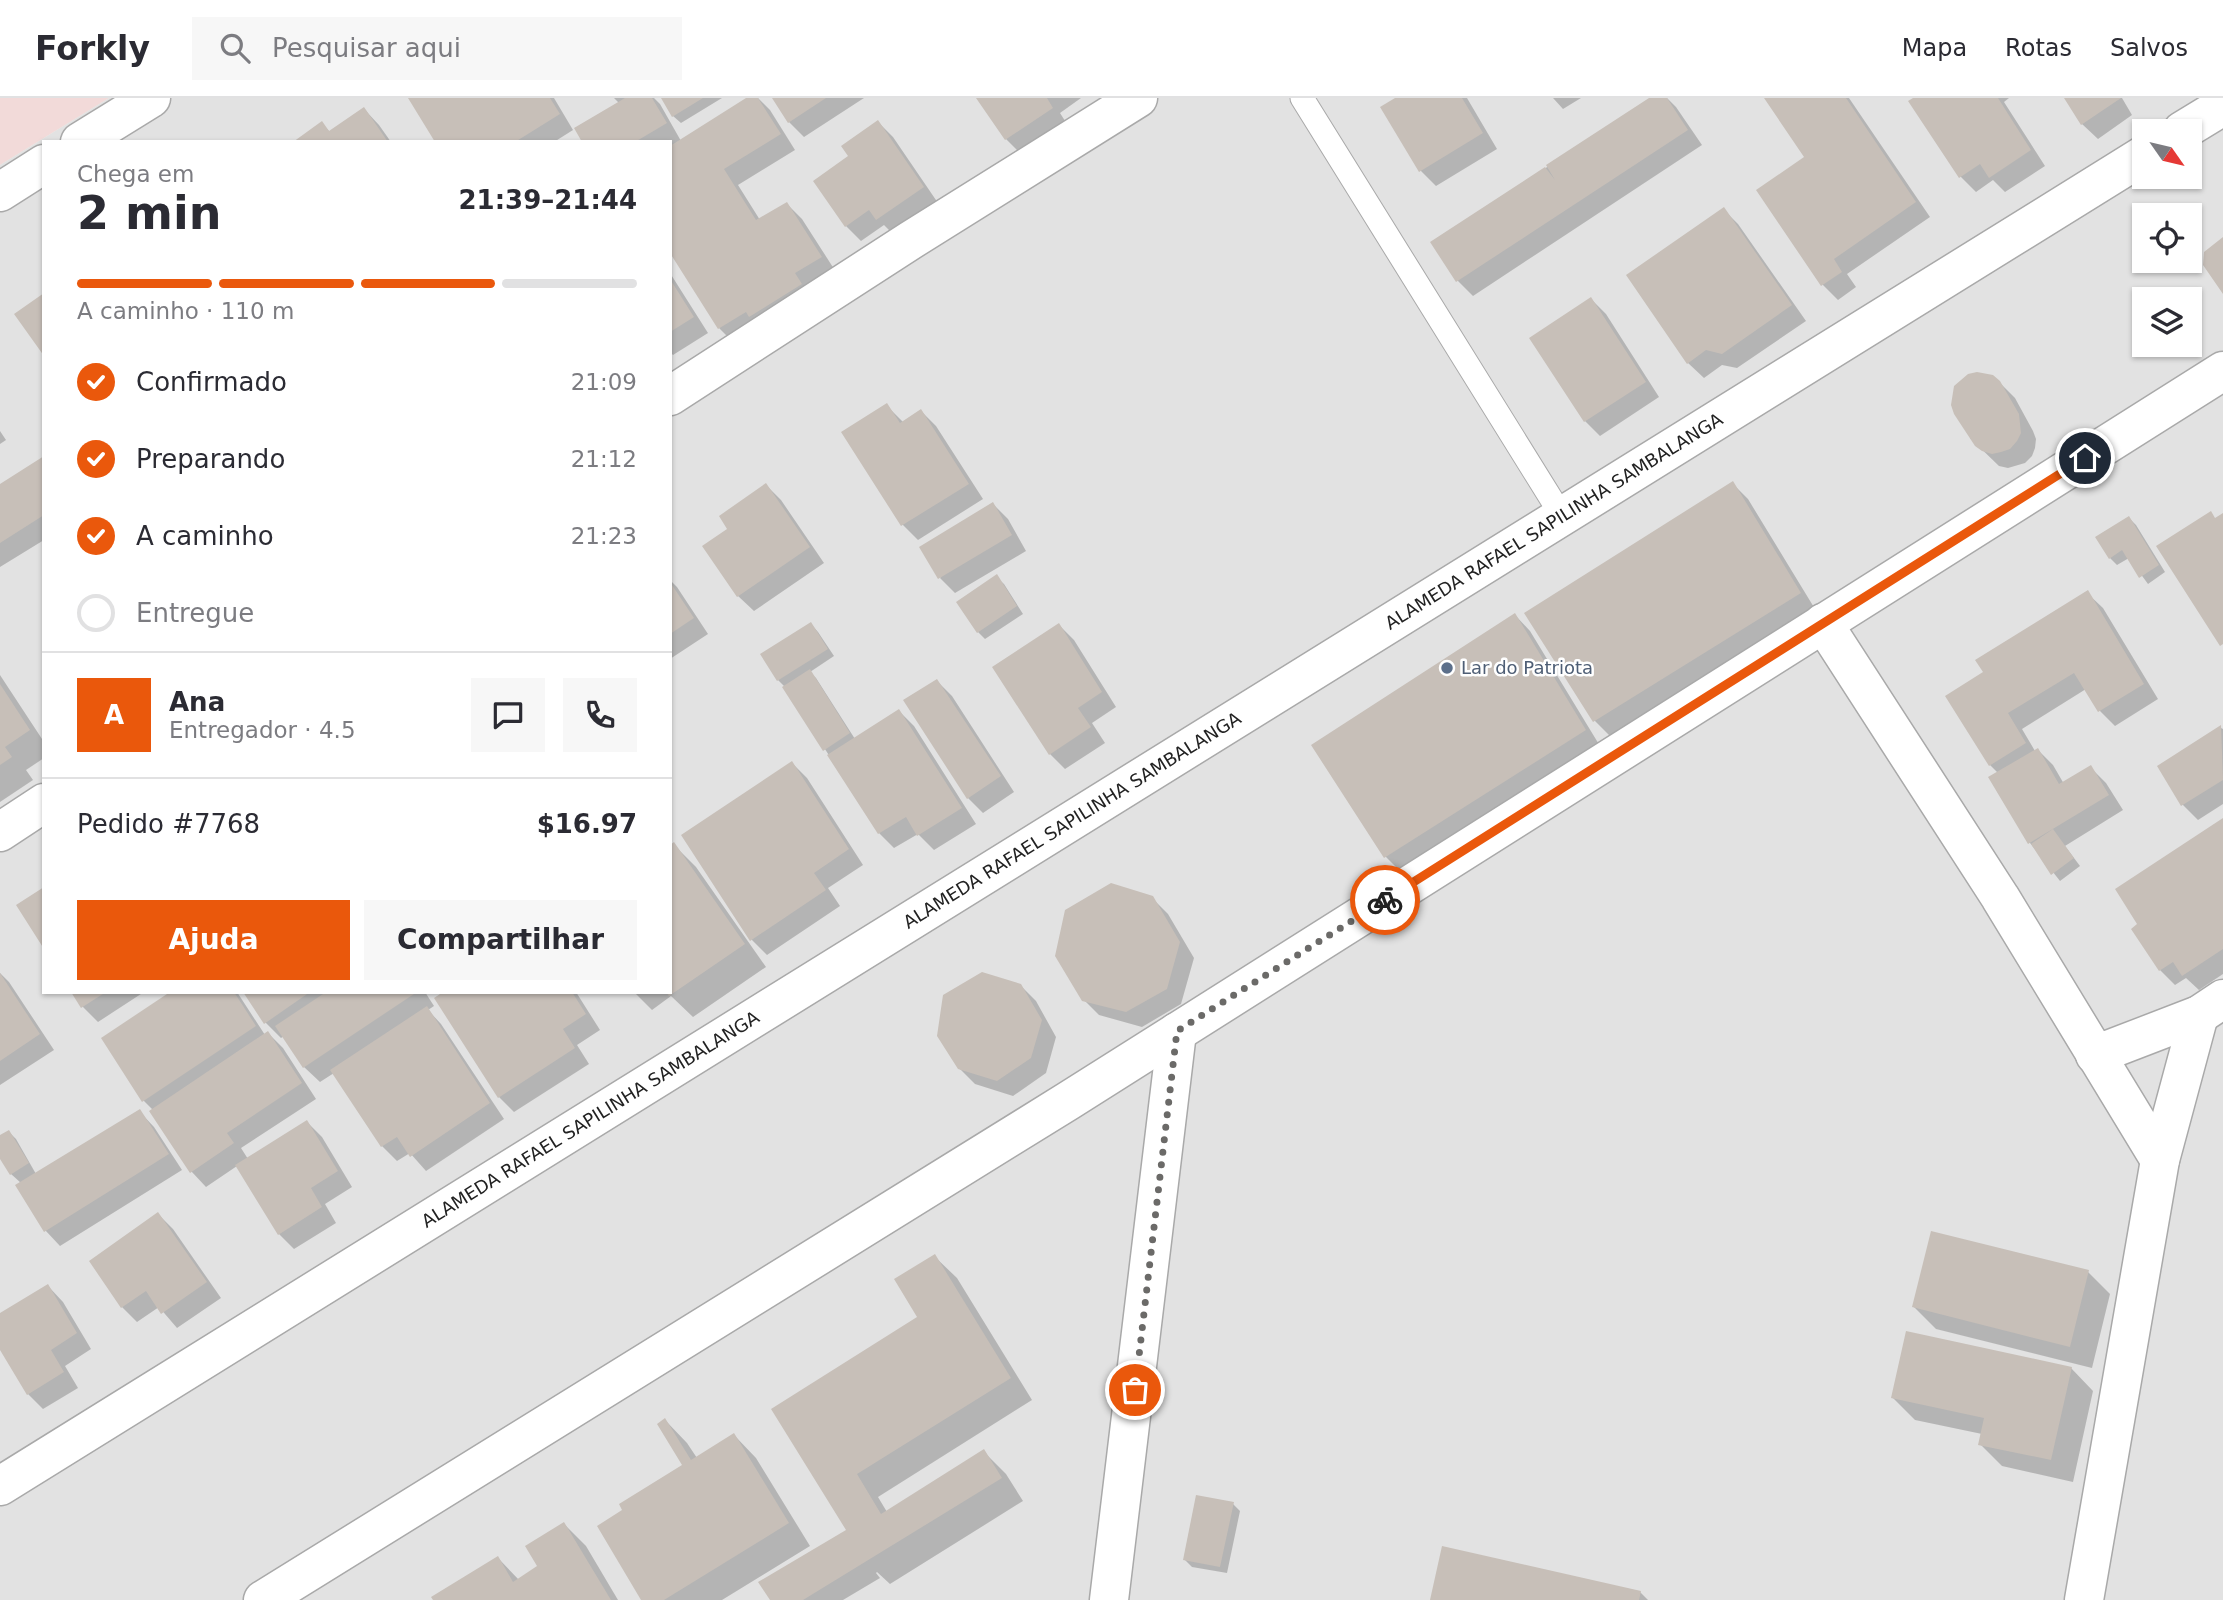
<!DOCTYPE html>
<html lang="pt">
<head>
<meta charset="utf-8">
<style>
	body { margin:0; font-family:"DejaVu Sans",sans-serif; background:#f7f7f7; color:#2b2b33; height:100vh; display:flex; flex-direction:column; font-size:26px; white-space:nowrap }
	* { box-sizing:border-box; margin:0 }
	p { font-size:23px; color:#7c7c81 }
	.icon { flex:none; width:38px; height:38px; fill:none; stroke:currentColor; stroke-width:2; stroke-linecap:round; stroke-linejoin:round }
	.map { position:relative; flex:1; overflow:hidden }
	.panel { position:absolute; left:42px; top:42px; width:630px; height:854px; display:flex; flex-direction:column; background:#fff; border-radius:0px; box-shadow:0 2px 5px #0004 }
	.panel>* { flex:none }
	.needle { width:46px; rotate:124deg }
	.buttons { position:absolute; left:2132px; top:21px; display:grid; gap:14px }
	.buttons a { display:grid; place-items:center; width:70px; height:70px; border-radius:0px; background:#fff; box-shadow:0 2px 5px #0004; font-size:35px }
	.pin { position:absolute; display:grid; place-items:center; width:60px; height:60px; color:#fff; margin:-30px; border:4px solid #fff; border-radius:50%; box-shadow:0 2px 7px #0007 }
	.courier { position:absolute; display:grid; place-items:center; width:70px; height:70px; margin:-35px; border:5px solid #ea580c; border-radius:50%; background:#fff; color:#222; box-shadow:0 2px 9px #0007 }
	.summary em { font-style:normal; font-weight:700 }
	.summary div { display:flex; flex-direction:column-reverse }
	.summary { display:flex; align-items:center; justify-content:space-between; height:119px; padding:0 35px }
	h1 { font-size:46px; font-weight:700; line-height:52px }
	.bar { display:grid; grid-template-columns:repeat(4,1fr); gap:10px 7px; align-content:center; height:84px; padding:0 35px }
	.bar i { height:9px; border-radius:5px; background:#e1e1e2 }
	.bar .on { background:#ea580c }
	.bar p { grid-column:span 4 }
	.line { display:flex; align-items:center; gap:18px; padding:0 35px; border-top:2px solid #e1e1e2 }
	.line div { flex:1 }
	.round { display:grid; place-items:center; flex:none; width:74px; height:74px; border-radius:0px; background:#f7f7f7 }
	ol { padding:0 35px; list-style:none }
	li { display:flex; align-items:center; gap:21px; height:77px }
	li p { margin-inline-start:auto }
	li .icon { padding:7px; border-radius:50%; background:#ea580c; color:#fff; stroke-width:4 }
	li:last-child { color:#7c7c81 }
	li i { width:38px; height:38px; border:4px solid #e1e1e2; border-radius:50% }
	.button { display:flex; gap:14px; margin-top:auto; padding:14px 35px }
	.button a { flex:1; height:80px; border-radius:0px; background:#ea580c; color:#fff; font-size:28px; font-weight:700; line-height:80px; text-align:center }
	.button a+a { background:#f7f7f7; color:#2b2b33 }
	header { display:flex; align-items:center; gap:42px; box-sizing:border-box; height:98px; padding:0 35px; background:#fff; border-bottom:2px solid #e1e1e2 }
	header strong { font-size:33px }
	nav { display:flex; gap:38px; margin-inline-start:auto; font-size:24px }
	.search { width:490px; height:63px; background:#f7f7f7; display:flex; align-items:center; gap:18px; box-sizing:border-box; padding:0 24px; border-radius:0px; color:#7c7c81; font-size:26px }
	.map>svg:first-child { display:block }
	.commercial { fill:#f2dad9 }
	.parking { fill:#e2e2e2; fill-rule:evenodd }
	.shadow { fill:#0003 }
	.building { fill:#c7bfb8 }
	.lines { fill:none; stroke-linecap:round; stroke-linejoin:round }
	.service-casing { stroke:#a9a9a9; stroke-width:25 }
	.minor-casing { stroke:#a9a9a9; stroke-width:41 }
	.service { stroke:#fff; stroke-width:23 }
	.minor { stroke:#fff; stroke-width:38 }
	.done { stroke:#6b6a68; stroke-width:7; stroke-dasharray:0 12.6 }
	.route { stroke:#ea580c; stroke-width:9 }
	.service-dot { fill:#5c6f8a; stroke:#fff; stroke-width:2.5 }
	.labels { text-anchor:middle; stroke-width:5; stroke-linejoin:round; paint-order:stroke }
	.street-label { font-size:18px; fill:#222; stroke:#fff }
	.service-label { font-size:18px; fill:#4e5e75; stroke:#fff; text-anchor:start }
</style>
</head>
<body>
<header>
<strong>Forkly</strong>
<div class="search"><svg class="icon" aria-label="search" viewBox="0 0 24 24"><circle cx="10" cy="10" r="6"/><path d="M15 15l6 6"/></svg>Pesquisar aqui</div>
<nav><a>Mapa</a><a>Rotas</a><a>Salvos</a></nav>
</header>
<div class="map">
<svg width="2223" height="1502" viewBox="0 0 2223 1502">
	<rect width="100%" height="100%" fill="#f2efe9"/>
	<path class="commercial" d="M 0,0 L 109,0 L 0,67 Z"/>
	<path class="parking" d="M 109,0 L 2223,0 L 2223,1502 L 0,1502 L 0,67 ZM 2144,33 L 2189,33 L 2189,79 L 2144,79 ZM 44,44 L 670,44 L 670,894 L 44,894 ZM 2144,117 L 2189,117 L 2189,163 L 2144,163 ZM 2144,201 L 2189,201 L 2189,247 L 2144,247 Z"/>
	<path class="shadow" d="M 410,0 L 554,0 L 573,32 L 554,44 L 437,44 Z
		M 614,0 L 654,0 L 660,6 L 681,43 L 749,0 L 758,0 L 770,12 L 795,52 L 738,87 L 760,122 L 787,106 L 802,121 L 836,174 L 734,245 L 719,230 L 670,152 L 670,44 L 584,44 L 619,5 Z
		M 663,0 L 722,0 L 681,25 L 673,18 Z
		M 774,0 L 864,0 L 804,39 L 789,24 Z
		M 978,0 L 1081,0 L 1060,15 L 1067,26 L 1021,56 L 1006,41 Z
		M 1398,0 L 1467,0 L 1497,51 L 1436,88 L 1421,73 Z
		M 1553,0 L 1581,0 L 1563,11 Z
		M 1652,0 L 1667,0 L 1676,9 L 1702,47 L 1473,198 L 1458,183 L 1432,145 Z
		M 1766,0 L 1849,0 L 1930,119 L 1847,176 L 1856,189 L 1838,202 L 1823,187 L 1806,60 Z
		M 1916,0 L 2009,0 L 2004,4 L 2045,68 L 2005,94 L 1993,82 L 1976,94 L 1961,79 L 1911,3 Z
		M 2066,0 L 2122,0 L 2132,17 L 2098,41 L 2082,26 Z
		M 364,11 L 379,27 L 391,44 L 296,44 L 322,26 L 330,34 Z
		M 878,24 L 893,39 L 938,105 L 893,136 L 884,127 L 861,143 L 846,128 Z
		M 1723,111 L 1738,126 L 1806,223 L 1737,270 L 1722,267 L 1704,280 L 1688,265 Z
		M 670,175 L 708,235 L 673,257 L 670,254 Z
		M 1591,201 L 1606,216 L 1659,299 L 1600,338 L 1585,323 Z
		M 1999,284 L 2015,300 L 2033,333 L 2036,341 L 2035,350 L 2032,358 L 2025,365 L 2008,370 L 1999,368 L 1970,340 Z
		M 887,308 L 903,324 L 921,313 L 936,328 L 983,401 L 918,442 L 903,427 L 844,335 Z
		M 0,333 L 6,342 L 0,346 Z
		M 44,360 L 44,442 L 0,469 L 0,388 Z
		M 1733,386 L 1748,401 L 1815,511 L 1610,638 L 1595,623 L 1527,515 Z
		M 766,387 L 781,402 L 824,465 L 754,513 L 738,498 L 704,449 L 730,431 Z
		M 993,406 L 1008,421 L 1026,453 L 955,495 L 940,480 Z
		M 2129,420 L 2136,427 L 2165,474 L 2148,486 L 2129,460 L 2117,467 L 2110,460 Z
		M 996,479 L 1004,486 L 1023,516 L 985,541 L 978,534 Z
		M 670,482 L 677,489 L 708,536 L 670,561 Z
		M 2087,495 L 2103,510 L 2158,601 L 2115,628 L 2100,613 L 2086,591 L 2022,631 L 2035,653 L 2038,652 L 2053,667 L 2064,686 L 2091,670 L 2106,685 L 2123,712 L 2065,748 L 2080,768 L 2060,783 L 2030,745 L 1998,675 L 1990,667 L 1985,575 Z
		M 1515,517 L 1530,533 L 1600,648 L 1401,774 L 1386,759 L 1314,648 Z
		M 811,526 L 818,534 L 834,558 L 810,574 L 816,580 L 855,641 L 899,613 L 914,628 L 976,726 L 934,752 L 918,736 L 894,750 L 879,735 L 785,589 L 778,582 Z
		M 1059,527 L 1074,542 L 1116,609 L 1092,625 L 1105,645 L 1065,671 L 1050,656 Z
		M 0,577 L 44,644 L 44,660 L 26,672 L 33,682 L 0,704 Z
		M 937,583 L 952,598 L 1014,694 L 983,715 L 968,700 Z
		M 2221,630 L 2223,631 L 2223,706 L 2198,722 L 2183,707 L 2159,669 Z
		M 792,665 L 807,680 L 863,767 L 828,790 L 840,808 L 767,857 L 752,842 L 683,737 Z
		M 2223,722 L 2223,876 L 2199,892 L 2186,880 L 2175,887 L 2160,872 Z
		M 674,747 L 696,769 L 766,869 L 693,919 L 671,898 L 652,912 L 634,894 L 670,894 Z
		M 1152,800 L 1168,816 L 1194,860 L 1181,906 L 1142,929 L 1099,917 L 1083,901 Z
		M 0,875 L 9,884 L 54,952 L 0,987 Z
		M 1020,887 L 1036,903 L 1056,939 L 1046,975 L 1013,998 L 975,986 L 959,970 Z
		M 73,894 L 144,894 L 98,924 L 83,909 Z
		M 173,894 L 237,894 L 265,937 L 268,935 L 283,950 L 316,1001 L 241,1050 L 248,1061 L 307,1024 L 322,1039 L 352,1089 L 325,1106 L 336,1125 L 294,1151 L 279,1136 L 237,1068 L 206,1089 L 191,1073 L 153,1012 L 144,1003 L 103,941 Z
		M 246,894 L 425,894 L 434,908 L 428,912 L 441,926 L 504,1021 L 426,1073 L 410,1055 L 397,1063 L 382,1048 L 334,975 L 320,984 L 304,969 L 284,938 L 281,940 L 266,925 Z
		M 447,894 L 576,894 L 600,932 L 577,947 L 589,966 L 514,1014 L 499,999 Z
		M 139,1013 L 154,1029 L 182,1072 L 60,1148 L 45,1132 L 21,1085 L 11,1076 L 0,1057 L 0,1039 L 9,1034 L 16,1041 L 36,1076 Z
		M 158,1116 L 173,1131 L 221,1200 L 177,1230 L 159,1209 L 137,1224 L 122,1209 Z
		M 934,1158 L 957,1180 L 1032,1302 L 878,1399 L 887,1414 L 983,1353 L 1006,1376 L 1023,1403 L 890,1486 L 877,1474 L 876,1475 L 880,1480 L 843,1502 L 772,1502 L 848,1432 L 773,1312 L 920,1220 Z
		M 2088,1174 L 2110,1196 L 2092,1270 L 1936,1231 L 1914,1209 Z
		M 48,1188 L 63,1204 L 91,1251 L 65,1268 L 78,1290 L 43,1311 L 28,1296 L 0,1248 L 0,1218 Z
		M 2071,1270 L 2093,1293 L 2073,1384 L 2002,1368 L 1980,1346 L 1982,1336 L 1915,1322 L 1893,1300 Z
		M 665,1322 L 687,1345 L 697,1360 L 734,1337 L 756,1360 L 810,1448 L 722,1502 L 643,1502 L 684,1368 Z
		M 1233,1406 L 1240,1413 L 1227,1475 L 1192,1469 L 1184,1461 Z
		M 564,1426 L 586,1448 L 618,1502 L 435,1502 L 498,1460 L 519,1482 L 539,1469 Z
		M 1640,1494 L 1648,1502 L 1432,1502 Z"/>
	<path class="building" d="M 408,0 L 550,0 L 560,16 L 515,44 L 435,44 Z
		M 625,0 L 652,0 L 667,25 L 635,44 L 582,44 L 574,30 Z
		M 661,0 L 703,0 L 672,19 Z
		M 746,0 L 758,0 L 781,36 L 724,71 L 756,122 L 787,104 L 822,159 L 795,175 L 802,186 L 749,219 L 746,214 L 718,231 L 670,155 L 670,48 Z
		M 772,0 L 826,0 L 788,25 Z
		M 976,0 L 1047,0 L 1053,10 L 1005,42 Z
		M 1395,0 L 1462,0 L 1483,35 L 1419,74 L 1380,9 Z
		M 1649,0 L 1667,0 L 1688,32 L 1456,184 L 1430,144 L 1545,69 L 1555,82 L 1546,67 Z
		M 1764,0 L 1846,0 L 1916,104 L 1834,161 L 1842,174 L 1821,188 L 1756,92 L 1804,59 Z
		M 1913,0 L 1998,0 L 2031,52 L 1989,80 L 1980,66 L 1959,80 L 1908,3 Z
		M 2064,0 L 2121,0 L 2081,27 Z
		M 364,9 L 388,44 L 293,44 L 322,23 L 329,33 Z
		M 878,22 L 924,89 L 876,122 L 869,112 L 845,129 L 813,83 L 848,58 L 841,48 Z
		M 1724,109 L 1792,207 L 1722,256 L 1706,252 L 1687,266 L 1626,177 Z
		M 2223,139 L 2223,196 L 2203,167 L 2204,154 Z
		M 670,181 L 694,219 L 670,234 Z
		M 44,195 L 44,258 L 14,216 Z
		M 1591,199 L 1646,284 L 1584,324 L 1529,240 Z
		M 1977,274 L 1993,277 L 2000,283 L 2019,316 L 2021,335 L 2017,343 L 2010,351 L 2001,354 L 1992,356 L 1982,353 L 1975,348 L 1954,316 L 1951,307 L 1954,288 L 1968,276 Z
		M 887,305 L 900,325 L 921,311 L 969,386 L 901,428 L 841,334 Z
		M 44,358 L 44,417 L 0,445 L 0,386 Z
		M 1733,383 L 1801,495 L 1593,624 L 1524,515 Z
		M 766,385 L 810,449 L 737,499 L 702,448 L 727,431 L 719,418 Z
		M 993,404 L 1012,437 L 938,481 L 919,449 Z
		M 2211,413 L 2215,420 L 2223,415 L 2223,546 L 2220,548 L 2156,448 Z
		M 2129,418 L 2159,467 L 2139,480 L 2122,452 L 2109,461 L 2095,439 Z
		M 997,476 L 1017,508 L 977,535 L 956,504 Z
		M 670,484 L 694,520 L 670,536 Z
		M 2088,492 L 2144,586 L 2098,614 L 2074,575 L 2008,615 L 2026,645 L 1989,668 L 1945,598 L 1983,574 L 1975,562 Z
		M 1515,515 L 1586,632 L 1384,760 L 1311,647 Z
		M 811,524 L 828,551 L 777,583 L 760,556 Z
		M 1059,525 L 1102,594 L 1078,610 L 1091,629 L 1049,657 L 992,569 Z
		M 810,571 L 850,635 L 823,653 L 782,589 Z
		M 937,581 L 1001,678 L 967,701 L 903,602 Z
		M 0,586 L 30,632 L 5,649 L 12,659 L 0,667 Z
		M 899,611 L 962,710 L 917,738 L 906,719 L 878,736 L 827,657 Z
		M 2221,627 L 2223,682 L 2181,708 L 2157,668 Z
		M 2038,650 L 2059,686 L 2091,667 L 2109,697 L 2028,746 L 1988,679 Z
		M 792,663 L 849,751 L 814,775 L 826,792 L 750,843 L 681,737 Z
		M 2223,720 L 2223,851 L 2182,878 L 2173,864 L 2159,873 L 2131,831 L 2137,826 L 2115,791 Z
		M 2053,731 L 2074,760 L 2051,777 L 2031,746 Z
		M 674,744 L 745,846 L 669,898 L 666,894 L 670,894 L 670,747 Z
		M 1111,785 L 1153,798 L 1180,844 L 1167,891 L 1126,914 L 1082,903 L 1055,858 L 1065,812 Z
		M 44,789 L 44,851 L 16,807 Z
		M 982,874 L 1021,886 L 1042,922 L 1031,960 L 997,983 L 958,971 L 937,938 L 943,897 Z
		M 0,875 L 40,936 L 0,963 Z
		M 71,894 L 106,894 L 81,910 Z
		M 170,894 L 234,894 L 256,928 L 142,1004 L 101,940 Z
		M 243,894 L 310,894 L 264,926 Z
		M 326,894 L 417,894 L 303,970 L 275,928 Z
		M 443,894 L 572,894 L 586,916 L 563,931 L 575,950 L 498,1000 L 434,900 Z
		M 427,908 L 490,1005 L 410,1059 L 397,1039 L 381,1049 L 330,972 Z
		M 268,933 L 302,985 L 227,1035 L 234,1045 L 190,1075 L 149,1013 Z
		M 140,1011 L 169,1056 L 44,1134 L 15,1087 Z
		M 307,1022 L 338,1073 L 311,1090 L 322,1109 L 278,1137 L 235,1067 Z
		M 9,1032 L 29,1065 L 10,1077 L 0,1061 L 0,1037 Z
		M 158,1114 L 207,1184 L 161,1216 L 146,1193 L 121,1210 L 89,1163 Z
		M 1931,1133 L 2089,1172 L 2070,1249 L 1912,1209 Z
		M 935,1156 L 1011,1280 L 857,1376 L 881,1416 L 984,1351 L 1002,1380 L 803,1502 L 770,1502 L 758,1484 L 846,1432 L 771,1311 L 917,1219 L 894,1181 Z
		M 48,1186 L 77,1235 L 51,1252 L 64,1274 L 27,1297 L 0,1252 L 0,1215 Z
		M 1906,1233 L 2072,1269 L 2051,1362 L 1978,1347 L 1984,1320 L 1891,1300 Z
		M 665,1320 L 691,1362 L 734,1335 L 789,1425 L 664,1502 L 641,1502 L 597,1428 L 622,1412 L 619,1406 L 682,1367 L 657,1326 Z
		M 1196,1397 L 1234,1404 L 1220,1469 L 1183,1462 Z
		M 564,1424 L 611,1502 L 433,1502 L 431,1499 L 498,1458 L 513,1484 L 537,1468 L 525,1448 Z
		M 1442,1448 L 1641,1493 L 1639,1502 L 1430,1502 Z"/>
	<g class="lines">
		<g class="service-casing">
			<path id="service" d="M 1302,0 L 1562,418"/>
		</g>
		<g class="minor-casing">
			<g id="minor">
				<path d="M 2182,33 L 2223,8"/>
				<path d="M 80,44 L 151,0"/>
				<path d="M 0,94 L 44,66"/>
				<path d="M 670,298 L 911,142 L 1138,0"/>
				<path d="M 1823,525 L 2000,799 L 2160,1062"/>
				<path d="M 0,734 L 44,705"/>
				<path d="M 2095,957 L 2199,917 L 2223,901"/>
				<path id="s1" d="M 0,1388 L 2144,57"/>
				<path d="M 263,1502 L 1068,1003 L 2223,273"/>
				<path d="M 1109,1502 L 1177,934"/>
				<path d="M 2084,1502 L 2160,1062 L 2199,917"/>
			</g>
		</g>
		<use href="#service" class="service"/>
		<use href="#minor" class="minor"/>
	</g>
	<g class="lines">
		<path class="done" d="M 1135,1292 L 1177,933 L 1385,802"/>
		<path class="route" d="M 1385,802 L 2085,360"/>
	</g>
	<circle class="service-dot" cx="1447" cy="570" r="7"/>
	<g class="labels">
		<g class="street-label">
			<text dy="6" stroke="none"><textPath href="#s1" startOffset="1829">ALAMEDA RAFAEL SAPILINHA SAMBALANGA</textPath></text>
			<text dy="6" stroke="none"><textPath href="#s1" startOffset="1262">ALAMEDA RAFAEL SAPILINHA SAMBALANGA</textPath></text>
			<text dy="6" stroke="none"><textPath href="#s1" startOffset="695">ALAMEDA RAFAEL SAPILINHA SAMBALANGA</textPath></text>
		</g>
		<g class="service-label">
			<text x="1461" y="576">Lar do Patriota</text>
		</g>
	</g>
</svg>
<div class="buttons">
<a><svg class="needle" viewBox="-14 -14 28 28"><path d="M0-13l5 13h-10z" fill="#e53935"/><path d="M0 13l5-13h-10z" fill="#7c7c81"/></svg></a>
<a><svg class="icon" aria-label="locate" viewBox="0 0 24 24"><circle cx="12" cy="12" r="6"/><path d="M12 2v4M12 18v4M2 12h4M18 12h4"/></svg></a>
<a><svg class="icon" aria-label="layers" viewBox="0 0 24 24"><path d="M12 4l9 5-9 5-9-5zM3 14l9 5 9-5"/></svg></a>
</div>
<div class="pin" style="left:1135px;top:1292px;background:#ea580c"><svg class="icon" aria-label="bag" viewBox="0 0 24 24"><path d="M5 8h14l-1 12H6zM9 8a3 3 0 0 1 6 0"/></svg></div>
<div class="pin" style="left:2085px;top:360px;background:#1f2937"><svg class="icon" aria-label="home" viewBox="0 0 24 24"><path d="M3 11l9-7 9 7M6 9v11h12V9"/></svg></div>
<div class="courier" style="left:1385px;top:802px"><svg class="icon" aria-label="bike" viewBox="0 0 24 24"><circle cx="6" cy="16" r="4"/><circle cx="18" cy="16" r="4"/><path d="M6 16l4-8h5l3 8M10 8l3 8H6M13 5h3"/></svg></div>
<section class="panel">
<div class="summary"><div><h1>2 min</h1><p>Chega em</p></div><em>21:39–21:44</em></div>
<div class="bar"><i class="on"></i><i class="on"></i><i class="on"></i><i></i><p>A caminho · 110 m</p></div>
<ol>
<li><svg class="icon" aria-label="check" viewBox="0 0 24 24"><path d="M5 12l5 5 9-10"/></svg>Confirmado<p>21:09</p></li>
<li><svg class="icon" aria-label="check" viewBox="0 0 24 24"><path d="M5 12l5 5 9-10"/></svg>Preparando<p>21:12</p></li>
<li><svg class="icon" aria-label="check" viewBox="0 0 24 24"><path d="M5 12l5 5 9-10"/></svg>A caminho<p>21:23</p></li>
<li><i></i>Entregue</li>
</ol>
<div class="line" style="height:126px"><b class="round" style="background:#ea580c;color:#fff">A</b><div><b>Ana</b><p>Entregador · 4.5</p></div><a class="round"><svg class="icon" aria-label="chat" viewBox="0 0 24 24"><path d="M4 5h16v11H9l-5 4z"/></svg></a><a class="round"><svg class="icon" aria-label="phone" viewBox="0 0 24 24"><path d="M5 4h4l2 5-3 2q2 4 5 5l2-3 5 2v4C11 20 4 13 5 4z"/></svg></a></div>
<div class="line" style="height:91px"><div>Pedido #7768</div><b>$16.97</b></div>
<div class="button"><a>Ajuda</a><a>Compartilhar</a></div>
</section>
</div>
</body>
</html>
